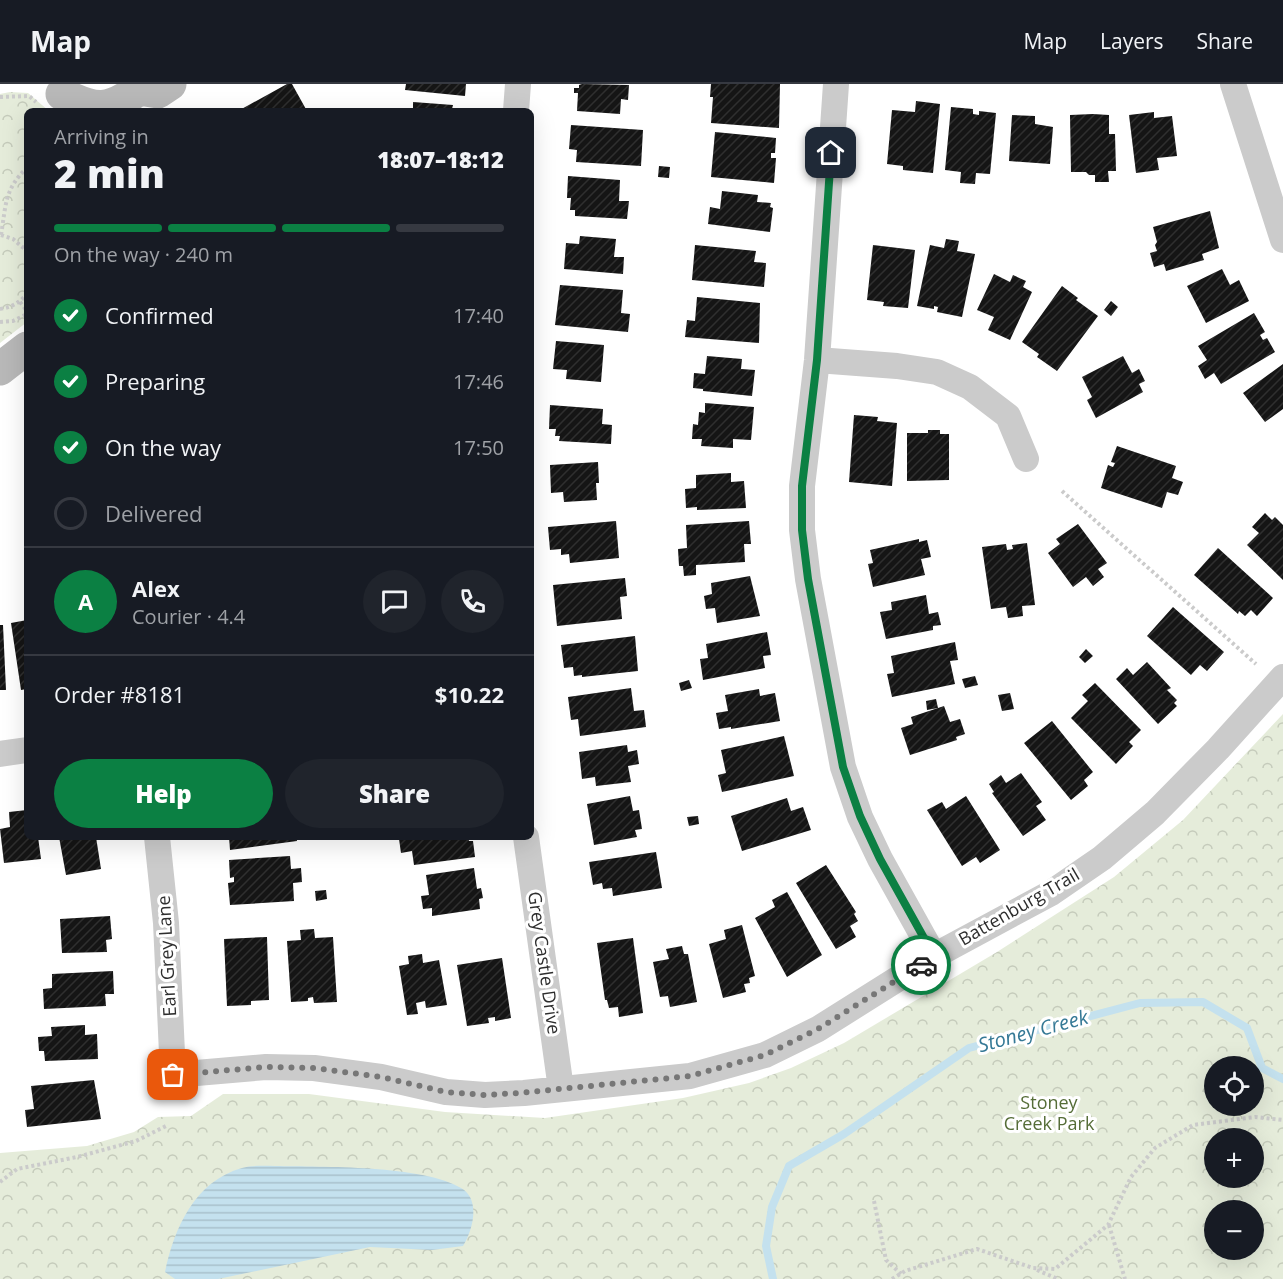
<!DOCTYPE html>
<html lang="en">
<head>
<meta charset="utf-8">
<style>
	body { margin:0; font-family:"Open Sans",sans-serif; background:#20242c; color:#f1f3f6; height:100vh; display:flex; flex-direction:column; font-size:22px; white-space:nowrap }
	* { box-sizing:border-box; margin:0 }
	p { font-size:20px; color:#9ea1a6 }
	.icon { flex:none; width:33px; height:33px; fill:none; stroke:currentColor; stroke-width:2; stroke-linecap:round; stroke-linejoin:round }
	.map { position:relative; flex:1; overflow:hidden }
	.sheet { position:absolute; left:24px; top:24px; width:510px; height:732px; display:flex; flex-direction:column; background:#171b24; border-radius:9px; box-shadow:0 6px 24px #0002 }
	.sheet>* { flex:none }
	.tools { position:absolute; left:1204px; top:972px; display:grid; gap:12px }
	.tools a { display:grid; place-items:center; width:60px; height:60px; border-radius:50%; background:#171b24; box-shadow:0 6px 24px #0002; font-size:30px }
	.pin { position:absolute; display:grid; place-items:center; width:51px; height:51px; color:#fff; margin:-26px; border-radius:12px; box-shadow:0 3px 9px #0006 }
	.courier { position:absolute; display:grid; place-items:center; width:60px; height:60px; margin:-30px; border:4px solid #0b8043; border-radius:50%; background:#fff; color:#222; box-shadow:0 2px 8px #0007 }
	.overview em { font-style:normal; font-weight:800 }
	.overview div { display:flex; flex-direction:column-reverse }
	.overview { display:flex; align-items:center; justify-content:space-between; height:102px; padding:0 30px }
	h1 { font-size:39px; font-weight:800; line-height:45px }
	.bar { display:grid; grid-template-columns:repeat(4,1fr); gap:9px 6px; align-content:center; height:72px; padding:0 30px }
	.bar i { height:8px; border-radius:4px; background:#363941 }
	.bar .on { background:#0b8043 }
	.bar p { grid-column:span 4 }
	.line { display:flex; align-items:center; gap:15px; padding:0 30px; border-top:2px solid #363941 }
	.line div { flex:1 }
	.round { display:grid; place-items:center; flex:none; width:63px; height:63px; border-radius:32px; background:#20242c }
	ol { padding:0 30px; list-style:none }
	li { display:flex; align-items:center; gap:18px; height:66px }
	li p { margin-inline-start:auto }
	li .icon { padding:6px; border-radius:50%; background:#0b8043; color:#fff; stroke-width:4 }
	li:last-child { color:#9ea1a6 }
	li i { width:33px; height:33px; border:3px solid #363941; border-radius:50% }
	.cta { display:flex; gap:12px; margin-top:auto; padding:12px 30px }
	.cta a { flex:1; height:69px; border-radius:36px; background:#0b8043; color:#fff; font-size:24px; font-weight:800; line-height:69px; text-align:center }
	.cta a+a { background:#20242c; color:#f1f3f6 }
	header { display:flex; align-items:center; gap:36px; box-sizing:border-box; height:84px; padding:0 30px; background:#171b24; border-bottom:2px solid #363941 }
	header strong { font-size:28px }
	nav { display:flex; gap:33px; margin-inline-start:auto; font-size:21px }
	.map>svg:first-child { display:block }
	.park { fill:url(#park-crowns); fill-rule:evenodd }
	.water { fill:url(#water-rules) }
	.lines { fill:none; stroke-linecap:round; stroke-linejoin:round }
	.stream { stroke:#c4e1ee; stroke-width:8 }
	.building { fill:url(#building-hatch) }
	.path { stroke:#cbcbcb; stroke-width:4; stroke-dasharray:3 3; stroke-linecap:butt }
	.street { stroke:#cbcbcb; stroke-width:26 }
	.secondary { stroke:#b8b8b8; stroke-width:33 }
	.done { stroke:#777; stroke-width:6; stroke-dasharray:0 10.8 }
	.route { stroke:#0b8043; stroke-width:8 }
	.labels { text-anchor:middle; stroke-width:6; stroke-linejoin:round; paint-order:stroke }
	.street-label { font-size:18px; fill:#2e2e2e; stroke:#fff }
	.park-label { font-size:18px; fill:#556d37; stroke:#fff }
	.water-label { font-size:20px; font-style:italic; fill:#357996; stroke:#fff }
</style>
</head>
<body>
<header>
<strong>Map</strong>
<nav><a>Map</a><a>Layers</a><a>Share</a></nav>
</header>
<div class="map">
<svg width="1283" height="1195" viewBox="0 0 1283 1195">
	<defs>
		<pattern id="park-crowns" width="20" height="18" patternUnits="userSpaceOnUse" patternTransform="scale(1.5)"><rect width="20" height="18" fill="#e5ecda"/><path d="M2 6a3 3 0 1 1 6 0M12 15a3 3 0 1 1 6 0" fill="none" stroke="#c5cbbb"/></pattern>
		<pattern id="water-rules" width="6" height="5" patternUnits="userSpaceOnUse" patternTransform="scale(1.5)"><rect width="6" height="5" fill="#c4e1ee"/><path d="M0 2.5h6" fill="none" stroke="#a9c1cc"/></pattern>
		<pattern id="building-hatch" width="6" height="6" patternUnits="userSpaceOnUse" patternTransform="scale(1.5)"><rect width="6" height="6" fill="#151515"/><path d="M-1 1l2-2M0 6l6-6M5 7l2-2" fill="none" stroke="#2f2f2f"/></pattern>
	</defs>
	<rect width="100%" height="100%" fill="#fff"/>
	<path class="park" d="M 10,8 L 28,9 L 49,27 L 27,27 L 27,238 L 0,259 L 0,10 Z
		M 1283,630 L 1283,1195 L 0,1195 L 0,1069 L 87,1062 L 134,1048 L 158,1033 L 191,1032 L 223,1010 L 309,1010 L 445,1028 L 545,1034 L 683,1014 L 749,999 L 791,984 L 844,959 L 997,868 L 1114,793 L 1183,736 ZM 1215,982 L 1254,982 L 1254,1022 L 1215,1022 ZM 1215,1054 L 1254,1054 L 1254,1094 L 1215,1094 ZM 1215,1126 L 1254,1126 L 1254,1166 L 1215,1166 Z"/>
	<path class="water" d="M 275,1082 C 322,1083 423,1081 461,1104 C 481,1115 473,1146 463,1162 L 432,1166 L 370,1163 L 218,1195 L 175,1195 L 165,1188 C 174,1144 195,1097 242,1084 C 252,1081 265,1082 275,1082 Z"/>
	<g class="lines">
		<path class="stream" d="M 773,1195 L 766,1162 L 772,1123 L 789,1082 L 844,1050 L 969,964 L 1140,919 L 1203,918 L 1247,944 L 1262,984 L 1283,995"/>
	</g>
	<path class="building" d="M 287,0 L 292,0 L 307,27 L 238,27 Z
		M 406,0 L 466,0 L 465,12 L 405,6 Z
		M 582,0 L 629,1 L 628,16 L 621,15 L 620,30 L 577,27 L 578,9 L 574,9 L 574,4 L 579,4 L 579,1 Z
		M 711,0 L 780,0 L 779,44 L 711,39 L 713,13 L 710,13 Z
		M 916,17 L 940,20 L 933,89 L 903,86 L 903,82 L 887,80 L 892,26 L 915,28 Z
		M 413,18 L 453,21 L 452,25 L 460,25 L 460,27 L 413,27 Z
		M 951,23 L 973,25 L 973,30 L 979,31 L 979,27 L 996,29 L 990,90 L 976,89 L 975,100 L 960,99 L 961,88 L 945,86 Z
		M 1154,28 L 1154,34 L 1172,32 L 1177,72 L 1157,74 L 1159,86 L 1136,89 L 1129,31 Z
		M 1093,30 L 1109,31 L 1109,50 L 1115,50 L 1116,87 L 1108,87 L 1109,98 L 1095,98 L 1095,91 L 1089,91 L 1086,88 L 1071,88 L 1070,31 Z
		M 1012,31 L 1035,32 L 1035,40 L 1053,43 L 1050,80 L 1009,77 Z
		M 571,41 L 643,46 L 641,82 L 576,78 L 577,66 L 569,65 Z
		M 715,48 L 776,54 L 775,69 L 771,69 L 771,74 L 776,74 L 774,99 L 711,93 Z
		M 659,82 L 670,83 L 669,94 L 658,93 Z
		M 568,92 L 620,96 L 619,117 L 629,117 L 627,135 L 575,132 L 575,126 L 570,126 L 571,114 L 567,114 Z
		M 722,107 L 758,111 L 757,118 L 771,119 L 770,123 L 773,124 L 770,148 L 708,140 L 710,123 L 720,125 Z
		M 1210,127 L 1219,164 L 1202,170 L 1204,176 L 1166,187 L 1164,180 L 1154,183 L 1150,169 L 1157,167 L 1155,161 L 1157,158 L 1153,143 Z
		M 580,152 L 616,155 L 614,173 L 624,173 L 623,190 L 564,185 L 566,159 L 579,160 Z
		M 946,155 L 959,157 L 957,167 L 975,170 L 962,233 L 937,228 L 938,223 L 934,222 L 934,225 L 917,222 L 930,161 L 944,164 Z
		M 695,161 L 756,167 L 754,178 L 766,179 L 764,203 L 692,196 Z
		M 873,161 L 915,166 L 908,224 L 883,222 L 884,218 L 867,216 Z
		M 1222,185 L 1230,201 L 1239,196 L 1249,217 L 1206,239 L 1187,202 Z
		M 994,190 L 1010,198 L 1013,191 L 1026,197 L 1023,203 L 1032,208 L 1010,256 L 988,246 L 994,233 L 977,226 Z
		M 560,201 L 623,206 L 621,229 L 630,230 L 628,248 L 555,241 Z
		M 1062,202 L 1078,214 L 1076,216 L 1098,232 L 1057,287 L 1037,273 L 1039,270 L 1022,258 Z
		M 697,213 L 760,219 L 759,259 L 685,253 L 687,236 L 695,237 Z
		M 1111,217 L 1118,223 L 1111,232 L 1104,226 Z
		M 1254,229 L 1265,248 L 1260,251 L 1263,256 L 1267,254 L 1275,268 L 1221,300 L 1214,289 L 1205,295 L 1198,282 L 1207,276 L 1198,262 Z
		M 556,257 L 604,261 L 601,298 L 566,295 L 567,286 L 553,285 Z
		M 707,272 L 742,275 L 741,285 L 755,286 L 752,312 L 703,307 L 703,305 L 693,304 L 694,289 L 705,290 Z
		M 1123,272 L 1132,289 L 1139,285 L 1145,297 L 1139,300 L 1143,308 L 1096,334 L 1087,316 L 1092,313 L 1082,293 Z
		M 1283,280 L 1283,325 L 1265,338 L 1243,309 Z
		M 705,319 L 754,323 L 751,356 L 733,355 L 733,364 L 701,362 L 702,355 L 692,355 L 693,340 L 698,341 L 699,328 L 705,329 Z
		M 550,321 L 603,325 L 602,340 L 612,341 L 611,360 L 559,357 L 560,352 L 555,352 L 556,345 L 549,345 Z
		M 854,331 L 878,333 L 877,337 L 897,339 L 892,402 L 849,398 Z
		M 928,346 L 940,346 L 940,350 L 949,350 L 949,396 L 907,397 L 907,349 L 928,349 Z
		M 1117,362 L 1176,382 L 1172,394 L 1183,398 L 1178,411 L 1167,408 L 1162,424 L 1101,404 L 1108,381 L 1113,383 L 1115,379 L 1111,378 Z
		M 598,378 L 599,399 L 596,399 L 597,416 L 564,418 L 563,408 L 551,409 L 550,381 Z
		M 731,389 L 731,398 L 744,397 L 746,424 L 697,426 L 697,423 L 686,424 L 685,405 L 696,404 L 696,391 Z
		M 1265,429 L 1272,436 L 1275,433 L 1283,441 L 1283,496 L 1247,461 L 1259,449 L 1252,443 Z
		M 616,437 L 619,474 L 570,479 L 569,470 L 561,471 L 561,465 L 550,466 L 548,443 Z
		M 749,437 L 751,460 L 744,460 L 745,478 L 696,481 L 696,491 L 684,492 L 683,482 L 679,482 L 678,465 L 687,464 L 686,441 Z
		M 1078,440 L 1107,479 L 1098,485 L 1104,493 L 1093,502 L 1086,493 L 1073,503 L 1048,469 L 1060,460 L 1056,455 Z
		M 919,455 L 919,458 L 927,456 L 931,473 L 921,475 L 925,491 L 873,503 L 868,480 L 873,479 L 870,466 Z
		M 1027,459 L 1035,521 L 1022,522 L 1023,532 L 1008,534 L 1006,523 L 991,525 L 982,463 L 1006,460 L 1007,466 L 1013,465 L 1012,461 Z
		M 1218,464 L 1273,514 L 1257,532 L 1251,526 L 1245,532 L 1239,527 L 1238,530 L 1194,491 Z
		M 750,492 L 760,532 L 717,539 L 715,524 L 706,525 L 704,512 L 712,510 L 711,499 Z
		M 625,494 L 627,512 L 620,513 L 622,535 L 557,542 L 553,501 Z
		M 926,511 L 929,530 L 938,528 L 941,541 L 933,542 L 933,546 L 886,555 L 880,528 L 892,526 L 891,518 Z
		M 1173,523 L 1224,568 L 1207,587 L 1200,581 L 1191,591 L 1147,552 Z
		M 27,536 L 27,605 L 21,606 L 11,539 Z
		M 0,541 L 3,541 L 6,606 L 0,606 Z
		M 767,548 L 771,571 L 763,572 L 765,584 L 703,596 L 700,575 L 708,574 L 706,560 Z
		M 635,552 L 638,587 L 582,593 L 582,591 L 574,592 L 573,583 L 564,584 L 561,561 Z
		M 955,558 L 958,576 L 950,577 L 955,600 L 892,613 L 887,590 L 894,589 L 891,572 Z
		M 1086,565 L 1093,572 L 1085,579 L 1079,573 Z
		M 1147,578 L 1171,604 L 1167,606 L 1177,616 L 1174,619 L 1177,622 L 1158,640 L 1116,595 L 1127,584 L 1133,591 Z
		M 975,592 L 978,601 L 965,604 L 962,595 Z
		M 689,596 L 692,604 L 681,607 L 679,599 Z
		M 1095,599 L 1141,646 L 1129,658 L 1133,662 L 1116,680 L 1071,634 L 1088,617 L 1082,611 Z
		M 631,604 L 634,627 L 644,626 L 646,643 L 580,652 L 578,635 L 571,636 L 568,613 Z
		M 759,605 L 760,612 L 775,609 L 780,637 L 731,645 L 731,643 L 719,645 L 716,629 L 728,627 L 725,611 Z
		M 1010,609 L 1014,625 L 1002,627 L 998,611 Z
		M 936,615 L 938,624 L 927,626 L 926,617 Z
		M 944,622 L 950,638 L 960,635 L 965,650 L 956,653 L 957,656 L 910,671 L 901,644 L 913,640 L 911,633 Z
		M 1052,637 L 1093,688 L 1084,696 L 1088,702 L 1071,716 L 1024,659 Z
		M 784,652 L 794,692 L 722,708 L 718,691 L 726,689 L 721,666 Z
		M 627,661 L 628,668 L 637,666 L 639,680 L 628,682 L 631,698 L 596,702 L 595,693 L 582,695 L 579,668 Z
		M 1021,689 L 1042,718 L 1036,722 L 1046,736 L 1023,752 L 992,709 L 994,708 L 989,700 L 1001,691 L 1006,699 Z
		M 630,712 L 633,727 L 639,726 L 642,745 L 635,746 L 637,753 L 594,761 L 587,720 Z
		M 966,712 L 1000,766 L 980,779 L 976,773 L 962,782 L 927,726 L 942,718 L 946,725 Z
		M 787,714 L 791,727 L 803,723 L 811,746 L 742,767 L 731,732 Z
		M 27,726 L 27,753 L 38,753 L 41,775 L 4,779 L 0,745 L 10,743 L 9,728 Z
		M 698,732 L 699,740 L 689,742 L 687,733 Z
		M 59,753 L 96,753 L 101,785 L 66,791 Z
		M 229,753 L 297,753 L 297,757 L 230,766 Z
		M 410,753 L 468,753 L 469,757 L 473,757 L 475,773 L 414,781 L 412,767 L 401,769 L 399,755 Z
		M 656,768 L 662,804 L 613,812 L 612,804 L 603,805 L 602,799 L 593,801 L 589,778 Z
		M 290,772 L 291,785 L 301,784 L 302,798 L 293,799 L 294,817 L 230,821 L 228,799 L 234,798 L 234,793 L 230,794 L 229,776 Z
		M 826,781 L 856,828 L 854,830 L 858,837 L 850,842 L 856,853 L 836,865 L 796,799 Z
		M 474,784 L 477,805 L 481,804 L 483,814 L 479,815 L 480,825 L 432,832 L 432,824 L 423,825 L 421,812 L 429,811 L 426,791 Z
		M 326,806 L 327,815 L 316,817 L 315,807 Z
		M 787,808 L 822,871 L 787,893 L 755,834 L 775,823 L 772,816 Z
		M 110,832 L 112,855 L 106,856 L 107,868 L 62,869 L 60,835 Z
		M 742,841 L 755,892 L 749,894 L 750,899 L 744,900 L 746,908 L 723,914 L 709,860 L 726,855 L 724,846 Z
		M 314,845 L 315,854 L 333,853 L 337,918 L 314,919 L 313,913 L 308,914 L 308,917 L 291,918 L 287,857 L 301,856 L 300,846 Z
		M 267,853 L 269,916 L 251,917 L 251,921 L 227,922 L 224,855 Z
		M 633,854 L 643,929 L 619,933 L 618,923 L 609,924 L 607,916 L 605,916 L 597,859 Z
		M 682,862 L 684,870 L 688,870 L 697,918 L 670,923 L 668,912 L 660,913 L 653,878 L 669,875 L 666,865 Z
		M 422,870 L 423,879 L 439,876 L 447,921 L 426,924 L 425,917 L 416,919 L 418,930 L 407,931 L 399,882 L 409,880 L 408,872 Z
		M 502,874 L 511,934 L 495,937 L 495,933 L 488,934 L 489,939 L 467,942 L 457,881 Z
		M 113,887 L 114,910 L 105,910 L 106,922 L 44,925 L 43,905 L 52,904 L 52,890 Z
		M 85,941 L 85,951 L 97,950 L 98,975 L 45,977 L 44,967 L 39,967 L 38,953 L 52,952 L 51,943 Z
		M 94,996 L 101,1035 L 27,1043 L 25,1026 L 34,1025 L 31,1002 Z"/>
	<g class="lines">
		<path class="path" d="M 0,13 L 29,12 L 36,18
			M 1,151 C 6,122 4,105 27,84
			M 1,151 L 13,155 L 27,167
			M 20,218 L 27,227
			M 0,225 C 12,223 19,219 27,210
			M 0,238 L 13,237 L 27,230
			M 1062,407 L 1256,580
			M 0,1098 L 17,1085 L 77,1073 L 136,1057 L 168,1041
			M 874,1117 L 886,1176 L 901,1190
			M 1109,1141 L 1125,1195
			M 1037,1186 L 1058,1195
			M 892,1195 L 905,1187 L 977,1165 L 1033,1184 L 1055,1185 L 1108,1141 L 1131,1093 L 1155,1064 L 1193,1041 L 1255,1033 L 1283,1036"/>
		<path class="street" d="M 836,0 L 817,276 L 802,402 L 802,446 L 808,495 L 843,683 L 860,733 L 880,775 L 934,872
			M 1233,0 L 1283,156
			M 516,27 L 518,0
			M 817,276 L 897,282 L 937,288 L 970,303 L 1008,332 L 1026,375
			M 0,670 L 27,666
			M 157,753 L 166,839 L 173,991 L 266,983 L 314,984 L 381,993 L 446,1008 L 485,1011 L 524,1009 L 690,992 L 765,971 L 818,945 L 934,872 L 1051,809 L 1102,774 L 1155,729 L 1218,665 L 1283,593
			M 526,753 L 561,1005"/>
		<path class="secondary" d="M 62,10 C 96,27 108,28 139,5 L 158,8 L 170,0
			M 0,285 L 27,264"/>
	</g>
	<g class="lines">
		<path class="done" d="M 173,991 L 266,983 L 314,984 L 381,993 L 446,1008 L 485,1011 L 520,1009 L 690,992 L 765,971 L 818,945 L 921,881"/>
		<path class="route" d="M 831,69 L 817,276 L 802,402 L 802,446 L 808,495 L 843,683 L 860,732 L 880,775 L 934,872 L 921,881"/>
	</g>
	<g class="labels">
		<g class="street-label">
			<text transform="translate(1019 823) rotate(-30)" y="6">Battenburg Trail</text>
			<text transform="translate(167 872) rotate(-93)" y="6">Earl Grey Lane</text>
			<text transform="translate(544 879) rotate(82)" y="6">Grey Castle Drive</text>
		</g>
		<g class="park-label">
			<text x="1049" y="1025">Stoney<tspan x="1049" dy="21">Creek Park</tspan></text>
		</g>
		<g class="water-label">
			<text transform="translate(1033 947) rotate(-15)" y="7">Stoney Creek</text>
		</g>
	</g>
</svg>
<div class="tools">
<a><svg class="icon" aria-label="locate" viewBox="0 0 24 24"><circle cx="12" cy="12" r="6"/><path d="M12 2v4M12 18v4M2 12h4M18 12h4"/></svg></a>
<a>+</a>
<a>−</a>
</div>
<div class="pin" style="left:173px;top:991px;background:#ea580c"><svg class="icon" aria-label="bag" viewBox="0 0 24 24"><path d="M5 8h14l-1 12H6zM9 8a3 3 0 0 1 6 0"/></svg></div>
<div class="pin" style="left:831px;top:69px;background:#1f2937"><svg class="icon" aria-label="home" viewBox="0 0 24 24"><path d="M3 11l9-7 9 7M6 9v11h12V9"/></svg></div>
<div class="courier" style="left:921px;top:881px"><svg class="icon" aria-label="car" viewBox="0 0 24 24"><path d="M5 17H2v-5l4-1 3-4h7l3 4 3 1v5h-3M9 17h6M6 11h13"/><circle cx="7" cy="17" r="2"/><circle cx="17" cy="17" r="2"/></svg></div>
<section class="sheet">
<div class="overview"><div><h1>2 min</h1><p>Arriving in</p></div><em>18:07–18:12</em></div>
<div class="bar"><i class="on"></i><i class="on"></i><i class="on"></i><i></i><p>On the way · 240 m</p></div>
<ol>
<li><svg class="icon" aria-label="check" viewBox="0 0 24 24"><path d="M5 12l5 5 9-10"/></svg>Confirmed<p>17:40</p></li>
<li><svg class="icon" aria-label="check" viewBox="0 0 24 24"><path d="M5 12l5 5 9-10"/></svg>Preparing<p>17:46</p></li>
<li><svg class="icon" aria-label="check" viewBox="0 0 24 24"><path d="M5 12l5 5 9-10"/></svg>On the way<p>17:50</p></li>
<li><i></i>Delivered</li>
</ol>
<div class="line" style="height:108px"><b class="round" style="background:#0b8043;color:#fff">A</b><div><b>Alex</b><p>Courier · 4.4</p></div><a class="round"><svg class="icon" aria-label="chat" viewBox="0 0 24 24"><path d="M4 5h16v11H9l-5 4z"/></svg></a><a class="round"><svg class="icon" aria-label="phone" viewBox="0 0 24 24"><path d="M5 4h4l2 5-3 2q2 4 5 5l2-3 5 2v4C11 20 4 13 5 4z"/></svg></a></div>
<div class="line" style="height:78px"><div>Order #8181</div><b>$10.22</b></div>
<div class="cta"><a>Help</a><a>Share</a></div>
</section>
</div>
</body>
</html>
